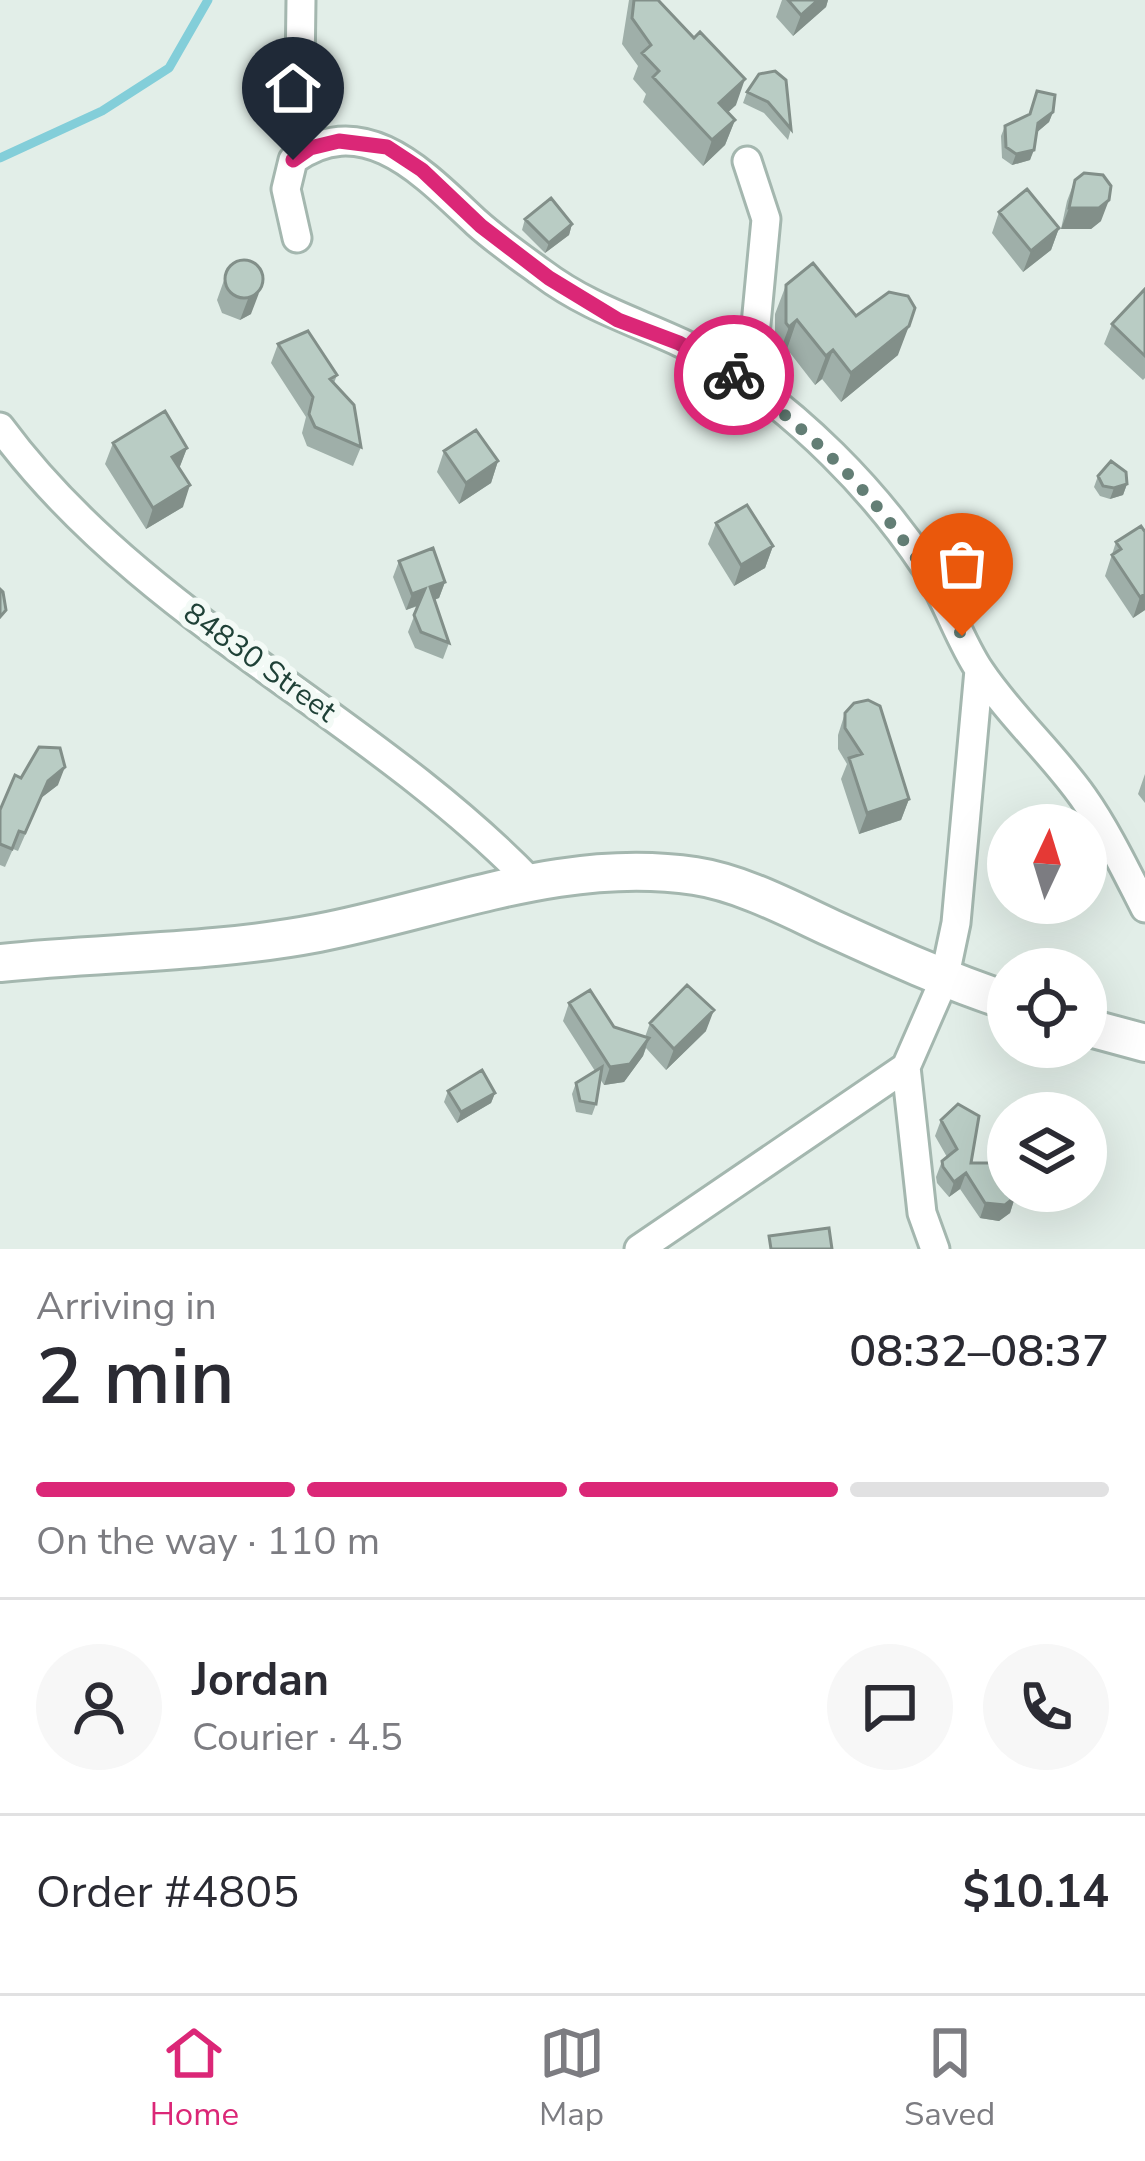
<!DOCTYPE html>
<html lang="en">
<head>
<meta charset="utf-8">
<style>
	body { margin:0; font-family:"Nunito Sans",sans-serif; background:#f7f7f7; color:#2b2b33; height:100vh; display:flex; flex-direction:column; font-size:45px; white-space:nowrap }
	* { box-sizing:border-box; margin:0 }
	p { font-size:39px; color:#7c7c81 }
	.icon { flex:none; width:66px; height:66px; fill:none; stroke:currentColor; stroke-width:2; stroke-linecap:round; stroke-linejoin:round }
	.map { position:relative; height:1249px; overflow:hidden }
	.side { display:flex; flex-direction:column; background:#fff; flex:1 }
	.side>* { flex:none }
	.needle { width:78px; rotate:4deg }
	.controls { position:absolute; left:987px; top:804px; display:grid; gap:24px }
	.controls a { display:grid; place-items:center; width:120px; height:120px; border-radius:50%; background:#fff; box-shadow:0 12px 48px #0002; font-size:60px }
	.pin { position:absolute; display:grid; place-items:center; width:102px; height:102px; color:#fff; margin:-123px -51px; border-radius:50% 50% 50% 0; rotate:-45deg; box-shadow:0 0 12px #0007 }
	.pin .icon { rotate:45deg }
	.courier { position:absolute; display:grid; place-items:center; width:120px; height:120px; margin:-60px; border:9px solid #db2777; border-radius:50%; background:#fff; color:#222; box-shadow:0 3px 15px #0007 }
	.summary em { font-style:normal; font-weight:600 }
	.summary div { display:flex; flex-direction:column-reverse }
	.summary { display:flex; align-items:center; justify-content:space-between; height:204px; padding:0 36px }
	h1 { font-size:78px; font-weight:600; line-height:90px }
	.bar { display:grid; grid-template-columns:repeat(4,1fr); gap:18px 12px; align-content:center; height:144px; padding:0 36px }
	.bar i { height:15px; border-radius:9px; background:#e1e1e2 }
	.bar .on { background:#db2777 }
	.bar p { grid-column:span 4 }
	.line { display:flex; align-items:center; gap:30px; padding:0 36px; border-top:3px solid #e1e1e2 }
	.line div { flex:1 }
	.round { display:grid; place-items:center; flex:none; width:126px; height:126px; border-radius:63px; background:#f7f7f7 }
	.menu { display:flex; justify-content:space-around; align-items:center; height:168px; border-top:3px solid #e1e1e2; background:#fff; font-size:33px; color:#7c7c81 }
	.menu a { display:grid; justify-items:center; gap:6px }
	.menu .on { color:#db2777 }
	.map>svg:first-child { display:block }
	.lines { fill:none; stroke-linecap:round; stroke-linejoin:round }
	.stream { stroke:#83ced9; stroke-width:9 }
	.minor-casing { stroke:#a4b7af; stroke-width:33 }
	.tertiary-casing { stroke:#a4b7af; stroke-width:42 }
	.minor { stroke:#fff; stroke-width:27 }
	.tertiary { stroke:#fff; stroke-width:36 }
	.wall { fill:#9fafa9 }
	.shaded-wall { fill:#828f89 }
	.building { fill:#b9ccc4; stroke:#828f89; stroke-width:3 }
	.done { stroke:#637e75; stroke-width:12; stroke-dasharray:0 21.6 }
	.route { stroke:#db2777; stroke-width:15 }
	.labels { text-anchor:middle; stroke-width:12; stroke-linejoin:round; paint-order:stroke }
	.street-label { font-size:30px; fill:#1f4137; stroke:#f3faf6 }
</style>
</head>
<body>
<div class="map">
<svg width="1145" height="1249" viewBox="0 0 1145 1249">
	<rect width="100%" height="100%" fill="#e2eee8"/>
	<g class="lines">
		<path class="stream" d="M 0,158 L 102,111 L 169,68 L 208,0"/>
		<g class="minor-casing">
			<path id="minor" d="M 301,0 L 300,74 L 310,148
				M 747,161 L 766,219 L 755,335 L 762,396
				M 297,238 L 286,189 L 293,160 C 365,107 427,177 477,223 C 497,241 520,257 542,273 C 599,316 662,328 719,363 C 799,414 873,488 925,566 C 947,599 958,638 980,671 C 1010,716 1052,753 1083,797 C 1107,831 1126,871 1145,908
				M 0,427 C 141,618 369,714 532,883
				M 639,1249 L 906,1067
				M 935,1249 L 922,1213 L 906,1067 L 944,980 L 956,923 L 979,670"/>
		</g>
		<g class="tertiary-casing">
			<path id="tertiary" d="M 0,963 C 106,952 213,953 318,933 C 443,909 566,856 695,876 C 741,883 788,908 831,928 C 890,955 947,981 1008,1001
				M 1086,1027 L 1145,1043"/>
		</g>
		<use href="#minor" class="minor"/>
		<use href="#tertiary" class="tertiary"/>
	</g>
	<path class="wall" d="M 629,0 L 659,0 L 736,105 L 728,112 L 735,120 L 725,145 L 703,166 L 643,102 L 646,94 L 633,79 L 638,66 L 622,44 Z
		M 782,0 L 828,0 L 826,7 L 793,36 L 776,17 Z
		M 775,71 L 791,129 L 788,140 L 764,113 L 743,103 L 747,92 Z
		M 1053,112 L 1049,122 L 1037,132 L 1030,160 L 1012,165 L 1002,158 L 1001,136 L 1005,126 Z
		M 1075,180 L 1101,221 L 1091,229 L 1061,229 L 1067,201 Z
		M 999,212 L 1059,228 L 1051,250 L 1023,272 L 992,233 Z
		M 525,219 L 572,224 L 569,235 L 545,253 L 522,230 Z
		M 241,259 L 251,314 L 240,320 L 222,313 L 217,300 L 229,266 Z
		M 786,285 L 856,316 L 898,355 L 841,402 L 822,379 L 815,385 L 787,349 L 778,356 L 775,352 L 775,314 Z
		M 1145,289 L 1145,378 L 1143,380 L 1104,344 L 1112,324 Z
		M 278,344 L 337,375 L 334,383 L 361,447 L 353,466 L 307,446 L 302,433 L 306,417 L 271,363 Z
		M 113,443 L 187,448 L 179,468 L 183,507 L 146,529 L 105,464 Z
		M 444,451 L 498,461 L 491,483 L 459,504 L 437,472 Z
		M 1098,476 L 1127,484 L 1123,495 L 1110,499 L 1100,496 L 1094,487 Z
		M 716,523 L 773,546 L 765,568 L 734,586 L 708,544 Z
		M 1145,532 L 1145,610 L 1133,618 L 1105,576 L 1116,542 Z
		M 950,544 L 987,563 L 968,581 L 946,555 Z
		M 399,561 L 445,582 L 439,598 L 434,600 L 449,643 L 443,659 L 415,648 L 408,632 L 418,606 L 406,610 L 393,577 Z
		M 845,713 L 909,799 L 901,820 L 859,834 L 841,779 L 847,764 L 838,749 L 838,735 Z
		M 1145,774 L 1145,803 L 1138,794 Z
		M 21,778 L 58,785 L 41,798 L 18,851 L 13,849 L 5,867 L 0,865 L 0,810 Z
		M 569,1003 L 614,1027 L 645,1037 L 650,1023 L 706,1031 L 666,1070 L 646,1048 L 643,1056 L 624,1082 L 604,1085 L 600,1079 L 596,1104 L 592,1115 L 576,1112 L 572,1094 L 576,1083 L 595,1071 L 563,1021 Z
		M 448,1091 L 495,1093 L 491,1103 L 457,1123 L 444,1102 Z
		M 941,1120 L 971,1163 L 1015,1197 L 1010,1213 L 999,1221 L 980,1218 L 960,1189 L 949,1197 L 937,1183 L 936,1177 L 942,1161 L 947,1157 L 935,1136 Z"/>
	<path class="shaded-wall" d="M 818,0 L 828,0 L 826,7 L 793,36 L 801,15 Z
		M 745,79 L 736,105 L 710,129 L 719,103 Z
		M 1053,112 L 1049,122 L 1035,134 L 1038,123 Z
		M 735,120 L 725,145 L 703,166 L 712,140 Z
		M 1034,150 L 1030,160 L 1012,165 L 1016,154 Z
		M 1109,200 L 1101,221 L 1091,229 L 1061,229 L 1069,208 Z
		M 572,224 L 569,235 L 545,253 L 549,243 Z
		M 1059,228 L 1051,250 L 1023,272 L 1031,251 Z
		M 259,293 L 251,314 L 240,320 L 248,299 Z
		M 797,320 L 787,349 L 778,356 L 789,327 Z
		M 909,326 L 898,355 L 841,402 L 851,373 Z
		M 833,350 L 822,379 L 815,385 L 826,356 Z
		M 187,448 L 179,469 L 172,457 Z
		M 498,461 L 491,483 L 459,504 L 466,483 Z
		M 1127,484 L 1123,495 L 1110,499 L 1114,488 Z
		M 190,485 L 183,507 L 146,529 L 153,508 Z
		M 773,546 L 765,568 L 734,586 L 741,565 Z
		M 991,552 L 987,563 L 968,581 L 972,570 Z
		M 445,582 L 439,598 L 424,603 L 430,587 Z
		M 425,589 L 419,605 L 406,610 L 412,594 Z
		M 1145,594 L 1145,610 L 1133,618 L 1140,597 Z
		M 65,767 L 58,785 L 41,798 L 18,851 L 48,781 Z
		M 909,799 L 901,820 L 859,834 L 867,813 Z
		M 714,1010 L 706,1031 L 666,1070 L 674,1049 Z
		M 649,1038 L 643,1056 L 624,1082 L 604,1085 L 610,1067 Z
		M 495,1093 L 491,1103 L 457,1123 L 461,1112 Z
		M 966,1173 L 960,1189 L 949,1197 L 954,1182 Z
		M 1015,1197 L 1010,1213 L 999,1221 L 980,1218 L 985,1203 Z"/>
	<path class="building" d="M 634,0 L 658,0 L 694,38 L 700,32 L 745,79 L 719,103 L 735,120 L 712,140 L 653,77 L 659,71 L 642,53 L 651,45 L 632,18 Z
		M 788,0 L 818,0 L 801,15 Z
		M 775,71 L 786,80 L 791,129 L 768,102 L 747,92 L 759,74 Z
		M 1037,91 L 1055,95 L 1053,112 L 1038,123 L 1034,150 L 1016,154 L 1006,147 L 1005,126 L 1030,114 Z
		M 1084,173 L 1103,175 L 1111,186 L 1109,200 L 1099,208 L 1069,208 L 1075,180 Z
		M 1027,189 L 1059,228 L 1031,251 L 999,212 Z
		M 551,198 L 572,224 L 549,243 L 525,219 Z
		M225 279a19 19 0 1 1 38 0a19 19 0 1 1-38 0Z
		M 813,263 L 856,316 L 889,292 L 908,296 L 915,308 L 909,326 L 851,373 L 833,350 L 826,356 L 797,320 L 789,327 L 786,323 L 786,285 Z
		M 1145,289 L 1145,356 L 1112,324 Z
		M 308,331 L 337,375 L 330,379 L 354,405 L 361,447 L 315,427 L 309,414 L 313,397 L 278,344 Z
		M 165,411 L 187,448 L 172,457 L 190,485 L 153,508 L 113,443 Z
		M 476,430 L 498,461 L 466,483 L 444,451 Z
		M 1111,461 L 1126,472 L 1127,484 L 1114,488 L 1103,486 L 1098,476 Z
		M 747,505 L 773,546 L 741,565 L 716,523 Z
		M 1141,526 L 1145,532 L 1145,594 L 1140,597 L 1112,555 L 1121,549 L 1116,542 Z
		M 970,528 L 991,552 L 972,570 L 950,544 Z
		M 433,548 L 445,582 L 430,587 L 449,643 L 421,632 L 414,615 L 425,589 L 412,594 L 399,561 Z
		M 0,589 L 3,592 L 6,610 L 0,617 Z
		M 868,700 L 880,706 L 909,799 L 867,813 L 849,758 L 862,754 L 845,728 L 845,713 L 854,703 Z
		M 39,747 L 60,748 L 65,767 L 48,781 L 25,833 L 19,831 L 12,849 L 0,844 L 0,810 L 15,775 L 21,778 Z
		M 687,985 L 714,1010 L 674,1049 L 650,1023 Z
		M 590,990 L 614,1027 L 649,1038 L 630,1064 L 610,1067 L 569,1003 Z
		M 602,1067 L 596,1104 L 580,1101 L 576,1083 Z
		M 482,1070 L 495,1093 L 461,1112 L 448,1091 Z
		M 958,1104 L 979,1116 L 971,1163 L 1001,1163 L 1008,1169 L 1008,1191 L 1016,1191 L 1015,1197 L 1005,1205 L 985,1203 L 966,1173 L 954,1182 L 943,1167 L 942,1161 L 957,1149 L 941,1120 Z
		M 829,1228 L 832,1249 L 771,1249 L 769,1236 Z"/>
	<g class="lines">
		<path class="done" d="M 734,375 C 835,450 904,524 962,636"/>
		<path class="route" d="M 293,160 L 310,148 L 339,141 L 387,147 L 422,170 L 481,226 L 549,278 L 618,320 L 679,343 L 734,375"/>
	</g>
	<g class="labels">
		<g class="street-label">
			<text transform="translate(260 662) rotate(36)" y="10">84830 Street</text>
		</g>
	</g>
</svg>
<div class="controls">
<a><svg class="needle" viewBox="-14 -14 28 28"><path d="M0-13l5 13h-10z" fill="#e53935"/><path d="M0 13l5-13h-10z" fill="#7c7c81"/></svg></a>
<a><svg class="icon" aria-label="locate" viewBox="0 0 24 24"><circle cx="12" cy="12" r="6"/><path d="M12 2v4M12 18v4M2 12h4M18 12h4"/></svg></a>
<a><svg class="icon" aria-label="layers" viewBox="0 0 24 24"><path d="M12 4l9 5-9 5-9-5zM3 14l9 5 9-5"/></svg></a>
</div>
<div class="pin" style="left:962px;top:636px;background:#ea580c"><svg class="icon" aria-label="bag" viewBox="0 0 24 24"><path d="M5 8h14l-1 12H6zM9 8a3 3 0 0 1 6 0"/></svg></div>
<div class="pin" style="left:293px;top:160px;background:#1f2937"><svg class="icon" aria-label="home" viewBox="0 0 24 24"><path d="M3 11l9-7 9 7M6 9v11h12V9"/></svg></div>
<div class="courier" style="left:734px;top:375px"><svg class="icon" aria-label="bike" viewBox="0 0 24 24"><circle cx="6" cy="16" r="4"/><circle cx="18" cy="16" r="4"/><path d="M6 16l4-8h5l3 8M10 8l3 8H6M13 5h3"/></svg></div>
</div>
<section class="side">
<div class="summary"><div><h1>2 min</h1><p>Arriving in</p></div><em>08:32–08:37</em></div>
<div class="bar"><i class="on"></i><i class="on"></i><i class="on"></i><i></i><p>On the way · 110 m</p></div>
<div class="line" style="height:216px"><a class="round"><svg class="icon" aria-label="person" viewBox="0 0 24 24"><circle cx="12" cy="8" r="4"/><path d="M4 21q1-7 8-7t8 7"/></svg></a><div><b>Jordan</b><p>Courier · 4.5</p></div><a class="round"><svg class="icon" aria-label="chat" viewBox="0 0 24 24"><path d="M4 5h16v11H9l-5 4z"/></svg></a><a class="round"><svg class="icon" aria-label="phone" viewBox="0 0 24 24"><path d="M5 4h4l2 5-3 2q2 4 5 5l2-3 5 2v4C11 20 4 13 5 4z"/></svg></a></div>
<div class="line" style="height:156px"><div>Order #4805</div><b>$10.14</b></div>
</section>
<nav class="menu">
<a class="on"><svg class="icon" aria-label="home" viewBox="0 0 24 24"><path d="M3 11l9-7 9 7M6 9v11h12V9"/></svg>Home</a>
<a><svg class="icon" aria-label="map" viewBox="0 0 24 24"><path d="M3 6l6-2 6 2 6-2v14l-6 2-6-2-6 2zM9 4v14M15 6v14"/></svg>Map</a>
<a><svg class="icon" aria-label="saved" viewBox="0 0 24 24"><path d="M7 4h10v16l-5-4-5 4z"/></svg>Saved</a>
</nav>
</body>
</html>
